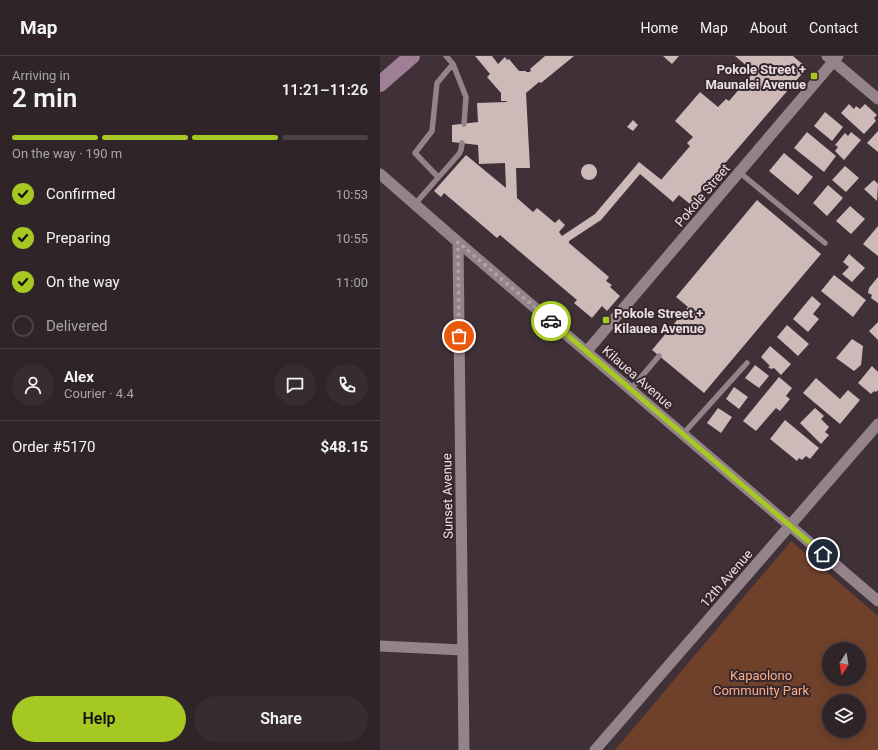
<!DOCTYPE html>
<html lang="en">
<head>
<meta charset="utf-8">
<style>
	body { margin:0; font-family:Roboto,sans-serif; background:#372d31; color:#f1f3f6; height:100vh; display:flex; flex-direction:column; font-size:15px; white-space:nowrap }
	* { box-sizing:border-box; margin:0 }
	p { font-size:13px; color:#a7a5a8 }
	.icon { flex:none; width:22px; height:22px; fill:none; stroke:currentColor; stroke-width:2; stroke-linecap:round; stroke-linejoin:round }
	.map { position:relative; flex:1; overflow:hidden }
	.side { display:flex; flex-direction:column; background:#2f2529; width:380px }
	.side>* { flex:none }
	.needle { width:26px; rotate:192deg }
	.buttons { position:absolute; left:442px; top:586px; display:grid; gap:8px }
	.buttons a { display:grid; place-items:center; width:44px; height:44px; border-radius:50%; background:#2f2529; box-shadow:0 2px 10px #0003,0 0 0 1px #4a4246; font-size:20px }
	.pin { position:absolute; display:grid; place-items:center; width:34px; height:34px; color:#fff; margin:-17px; border:2px solid #fff; border-radius:50%; box-shadow:0 1px 4px #0007 }
	.courier { position:absolute; display:grid; place-items:center; width:40px; height:40px; margin:-20px; border:3px solid #a5c823; border-radius:50%; background:#fff; color:#222; box-shadow:0 1px 5px #0007 }
	.headline em { font-style:normal; font-weight:600 }
	.headline div { display:flex; flex-direction:column-reverse }
	.headline { display:flex; align-items:center; justify-content:space-between; height:68px; padding:0 12px }
	h1 { font-size:26px; font-weight:600; line-height:30px }
	.bar { display:grid; grid-template-columns:repeat(4,1fr); gap:6px 4px; align-content:center; height:48px; padding:0 12px }
	.bar i { height:5px; border-radius:3px; background:#4a4246 }
	.bar .on { background:#a5c823 }
	.bar p { grid-column:span 4 }
	.line { display:flex; align-items:center; gap:10px; padding:0 12px; border-top:1px solid #4a4246 }
	.line div { flex:1 }
	.round { display:grid; place-items:center; flex:none; width:42px; height:42px; border-radius:21px; background:#372d31 }
	ol { padding:0 12px; list-style:none }
	li { display:flex; align-items:center; gap:12px; height:44px }
	li p { margin-inline-start:auto }
	li .icon { padding:4px; border-radius:50%; background:#a5c823; color:#111; stroke-width:4 }
	li:last-child { color:#a7a5a8 }
	li i { width:22px; height:22px; border:2px solid #4a4246; border-radius:50% }
	.cta { display:flex; gap:8px; margin-top:auto; padding:8px 12px }
	.cta a { flex:1; height:46px; border-radius:24px; background:#a5c823; color:#111; font-size:16px; font-weight:600; line-height:46px; text-align:center }
	.cta a+a { background:#372d31; color:#f1f3f6 }
	header { display:flex; align-items:center; gap:24px; box-sizing:border-box; height:56px; padding:0 20px; background:#2f2529; border-bottom:1px solid #4a4246 }
	header strong { font-size:19px }
	nav { display:flex; gap:22px; margin-inline-start:auto; font-size:14px }
	main { display:flex; flex:1; min-height:0 }
	.map>svg:first-child { display:block }
	.green { fill:#6f402a; fill-rule:evenodd }
	.building { fill:#ccb9b8 }
	.lines { fill:none; stroke-linecap:round; stroke-linejoin:round }
	.lane { stroke:#948389; stroke-width:5.5 }
	.street { stroke:#948389; stroke-width:11 }
	.secondary { stroke:#9e7f96; stroke-width:16 }
	.done { stroke:#afa3a8; stroke-width:4; stroke-dasharray:0 7.2 }
	.route { stroke:#a5c823; stroke-width:5 }
	.poi-dot { fill:#a5c823; stroke:#35272d; stroke-width:1.5 }
	.labels { text-anchor:middle; stroke-width:4; stroke-linejoin:round; paint-order:stroke }
	.poi-label { font-size:13px; font-weight:bold; fill:#ebe1e5; stroke:#35272d; text-anchor:end }
	.street-label { font-size:13px; fill:#ebe1e5; stroke:#35272d }
	.park-label { font-size:13px; fill:#fdac88; stroke:#35272d }
</style>
</head>
<body>
<header>
<strong>Map</strong>
<nav><a>Home</a><a>Map</a><a>About</a><a>Contact</a></nav>
</header>
<main>
<section class="side">
<div class="headline"><div><h1>2 min</h1><p>Arriving in</p></div><em>11:21–11:26</em></div>
<div class="bar"><i class="on"></i><i class="on"></i><i class="on"></i><i></i><p>On the way · 190 m</p></div>
<ol>
<li><svg class="icon" aria-label="check" viewBox="0 0 24 24"><path d="M5 12l5 5 9-10"/></svg>Confirmed<p>10:53</p></li>
<li><svg class="icon" aria-label="check" viewBox="0 0 24 24"><path d="M5 12l5 5 9-10"/></svg>Preparing<p>10:55</p></li>
<li><svg class="icon" aria-label="check" viewBox="0 0 24 24"><path d="M5 12l5 5 9-10"/></svg>On the way<p>11:00</p></li>
<li><i></i>Delivered</li>
</ol>
<div class="line" style="height:72px"><a class="round"><svg class="icon" aria-label="person" viewBox="0 0 24 24"><circle cx="12" cy="8" r="4"/><path d="M4 21q1-7 8-7t8 7"/></svg></a><div><b>Alex</b><p>Courier · 4.4</p></div><a class="round"><svg class="icon" aria-label="chat" viewBox="0 0 24 24"><path d="M4 5h16v11H9l-5 4z"/></svg></a><a class="round"><svg class="icon" aria-label="phone" viewBox="0 0 24 24"><path d="M5 4h4l2 5-3 2q2 4 5 5l2-3 5 2v4C11 20 4 13 5 4z"/></svg></a></div>
<div class="line" style="height:52px"><div>Order #5170</div><b>$48.15</b></div>
<div class="cta"><a>Help</a><a>Share</a></div>
</section>
<div class="map">
<svg width="498" height="694" viewBox="0 0 498 694">
	<rect width="100%" height="100%" fill="#3f3137"/>
	<path class="green" d="M 411,485 L 498,560 L 498,694 L 235,694 ZM 449,593 L 479,593 L 479,623 L 449,623 ZM 449,645 L 479,645 L 479,675 L 449,675 Z"/>
	<path class="building" d="M 95,0 L 112,0 L 118,8 L 125,1 L 127,4 L 129,3 L 139,15 L 146,15 L 146,16 L 149,16 L 151,15 L 150,13 L 165,0 L 194,0 L 161,27 L 159,26 L 146,37 L 150,112 L 136,112 L 137,142 L 153,156 L 157,152 L 175,167 L 179,163 L 185,169 L 179,176 L 182,180 L 215,158 L 259,106 L 293,133 L 281,124 L 310,90 L 307,87 L 313,81 L 295,65 L 320,36 L 338,51 L 346,43 L 349,45 L 374,16 L 355,0 L 413,0 L 427,12 L 310,148 L 299,139 L 293,146 L 260,118 L 221,164 L 189,185 L 189,187 L 229,221 L 226,225 L 232,229 L 230,231 L 240,240 L 227,255 L 222,250 L 212,262 L 194,247 L 197,244 L 120,179 L 117,182 L 64,137 L 61,141 L 54,135 L 86,99 L 126,132 L 125,107 L 99,108 L 98,89 L 72,86 L 72,69 L 98,66 L 97,47 L 126,46 L 127,45 L 121,45 L 121,37 L 107,21 L 110,18 Z
		M 283,0 L 299,0 L 292,8 Z
		M 469,48 L 474,53 L 476,50 L 480,53 L 485,48 L 497,59 L 494,62 L 496,65 L 484,78 L 461,57 Z
		M 445,56 L 463,71 L 452,85 L 434,70 Z
		M 253,64 L 258,69 L 253,75 L 247,71 Z
		M 498,75 L 498,96 L 487,87 Z
		M 427,76 L 456,100 L 444,116 L 414,92 Z
		M 471,76 L 481,84 L 464,104 L 455,95 L 458,91 L 455,89 L 465,77 L 468,80 Z
		M 404,97 L 433,121 L 418,139 L 389,115 Z
		M201 116a8 8 0 1 1 16 0a8 8 0 1 1-16 0Z
		M 465,110 L 479,122 L 466,136 L 452,124 Z
		M 494,124 L 498,128 L 497,145 L 484,133 Z
		M 448,129 L 463,142 L 447,160 L 433,147 Z
		M 377,144 L 441,198 L 324,337 L 272,294 L 308,251 L 296,241 Z
		M 470,150 L 485,163 L 471,178 L 456,165 Z
		M 498,170 L 498,200 L 483,188 Z
		M 469,198 L 485,212 L 472,226 L 462,218 L 469,211 L 463,206 Z
		M 454,219 L 486,244 L 473,261 L 441,235 Z
		M 498,221 L 498,247 L 491,242 L 492,239 L 488,237 L 489,232 Z
		M 432,240 L 441,248 L 433,258 L 439,263 L 428,276 L 413,263 Z
		M 498,266 L 498,284 L 489,275 Z
		M 407,269 L 429,288 L 418,300 L 397,281 Z
		M 472,283 L 483,290 L 481,309 L 474,315 L 456,302 Z
		M 390,290 L 411,308 L 401,319 L 394,312 L 391,313 L 388,311 L 390,310 L 381,301 Z
		M 375,309 L 389,320 L 379,332 L 365,322 Z
		M 492,310 L 498,316 L 498,334 L 496,336 L 494,335 L 491,338 L 478,327 Z
		M 399,321 L 412,332 L 406,340 L 410,343 L 400,355 L 396,352 L 376,375 L 363,365 Z
		M 436,322 L 460,343 L 468,334 L 480,344 L 460,368 L 423,337 Z
		M 354,331 L 368,341 L 359,353 L 346,343 Z
		M 338,352 L 352,361 L 341,377 L 327,367 Z
		M 435,352 L 444,360 L 441,363 L 449,371 L 445,376 L 449,379 L 441,388 L 420,367 Z
		M 405,364 L 439,392 L 430,403 L 426,400 L 422,404 L 419,402 L 417,405 L 390,383 Z"/>
	<g class="lines">
		<path class="lane" d="M 66,0 L 73,8 L 86,41 L 84,68
			M 359,116 L 445,187
			M 58,121 L 35,97 L 52,75 L 57,27 L 73,8
			M 35,148 L 79,98 L 81,94 L 82,87
			M 251,333 L 279,300
			M 303,378 L 367,307"/>
		<path class="street" d="M 447,0 L 498,43
			M 0,118 L 78,186 L 498,545
			M 78,186 L 84,694
			M 207,295 L 458,0
			M 0,590 L 83,594
			M 215,694 L 498,368"/>
		<path class="secondary" d="M 0,28 L 32,0"/>
	</g>
	<g class="lines">
		<path class="done" d="M 79,280 L 78,186 L 171,265"/>
		<path class="route" d="M 171,265 L 443,498"/>
	</g>
	<g class="poi-dot">
		<rect x="430" y="16" width="8" height="8" rx="2"/>
		<rect x="222" y="260" width="8" height="8" rx="2"/>
	</g>
	<g class="labels">
		<g class="poi-label">
			<text x="426" y="18">Pokole Street +<tspan x="426" dy="15">Maunalei Avenue</tspan></text>
			<text x="234" y="262" text-anchor="start">Pokole Street +<tspan x="234" dy="15">Kilauea Avenue</tspan></text>
		</g>
		<g class="street-label">
			<text transform="translate(322 139) rotate(-50)" y="5">Pokole Street</text>
			<text transform="translate(258 321) rotate(41)" y="5">Kilauea Avenue</text>
			<text transform="translate(67 440) rotate(-91)" y="5">Sunset Avenue</text>
			<text transform="translate(346 522) rotate(-49)" y="5">12th Avenue</text>
		</g>
		<g class="park-label">
			<text x="381" y="624">Kapaolono<tspan x="381" dy="15">Community Park</tspan></text>
		</g>
	</g>
</svg>
<div class="buttons">
<a><svg class="needle" viewBox="-14 -14 28 28"><path d="M0-13l5 13h-10z" fill="#e53935"/><path d="M0 13l5-13h-10z" fill="#a7a5a8"/></svg></a>
<a><svg class="icon" aria-label="layers" viewBox="0 0 24 24"><path d="M12 4l9 5-9 5-9-5zM3 14l9 5 9-5"/></svg></a>
</div>
<div class="pin" style="left:79px;top:280px;background:#ea580c"><svg class="icon" aria-label="bag" viewBox="0 0 24 24"><path d="M5 8h14l-1 12H6zM9 8a3 3 0 0 1 6 0"/></svg></div>
<div class="pin" style="left:443px;top:498px;background:#1f2937"><svg class="icon" aria-label="home" viewBox="0 0 24 24"><path d="M3 11l9-7 9 7M6 9v11h12V9"/></svg></div>
<div class="courier" style="left:171px;top:265px"><svg class="icon" aria-label="car" viewBox="0 0 24 24"><path d="M5 17H2v-5l4-1 3-4h7l3 4 3 1v5h-3M9 17h6M6 11h13"/><circle cx="7" cy="17" r="2"/><circle cx="17" cy="17" r="2"/></svg></div>
</div>
</main>
</body>
</html>
